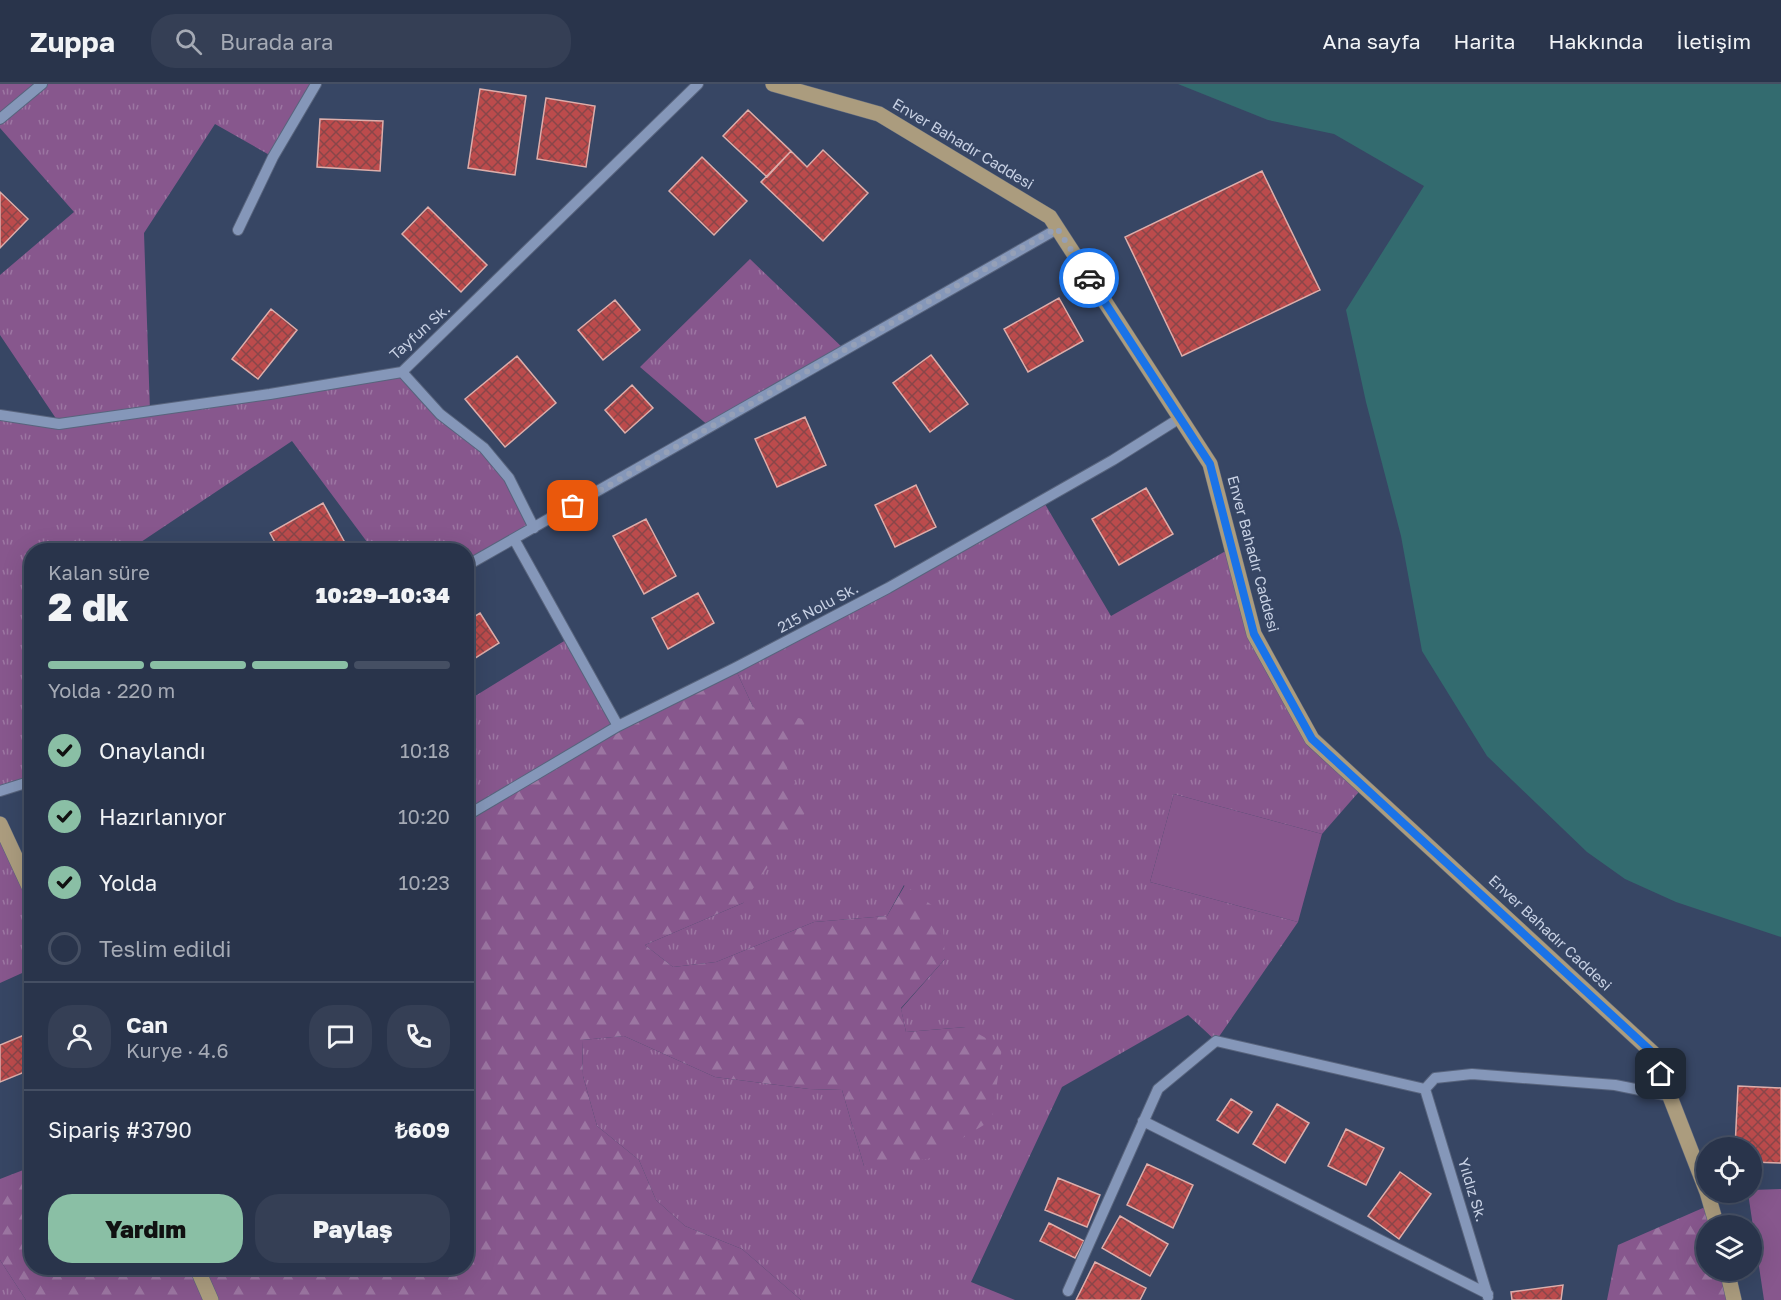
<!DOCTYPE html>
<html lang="tr">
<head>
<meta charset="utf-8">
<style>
	body { margin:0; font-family:"Golos Text",sans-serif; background:#353f55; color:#f1f3f6; height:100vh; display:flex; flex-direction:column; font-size:22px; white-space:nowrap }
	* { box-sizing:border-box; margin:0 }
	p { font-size:20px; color:#a5aab5 }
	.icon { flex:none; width:33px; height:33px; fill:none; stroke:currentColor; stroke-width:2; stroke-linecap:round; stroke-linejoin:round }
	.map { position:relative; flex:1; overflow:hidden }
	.details { position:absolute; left:24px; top:459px; width:450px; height:732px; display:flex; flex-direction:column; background:#29344b; border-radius:24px; box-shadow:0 6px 24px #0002,0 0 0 2px #454f63 }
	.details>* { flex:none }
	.buttons { position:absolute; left:1696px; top:1053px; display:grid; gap:12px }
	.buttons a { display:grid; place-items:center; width:66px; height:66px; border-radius:50%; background:#29344b; box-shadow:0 6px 24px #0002,0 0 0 2px #454f63; font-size:30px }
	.pin { position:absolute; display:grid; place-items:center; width:51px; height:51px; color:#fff; margin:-26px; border-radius:12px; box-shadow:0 3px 9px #0006 }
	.courier { position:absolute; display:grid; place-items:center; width:60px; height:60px; margin:-30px; border:4px solid #1a73e8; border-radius:50%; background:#fff; color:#222; box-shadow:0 2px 8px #0007 }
	.summary em { font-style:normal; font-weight:800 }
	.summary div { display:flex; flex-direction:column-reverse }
	.summary { display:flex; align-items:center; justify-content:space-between; height:102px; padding:0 24px }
	h1 { font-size:39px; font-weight:800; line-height:45px }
	.bar { display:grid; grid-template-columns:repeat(4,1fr); gap:9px 6px; align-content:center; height:72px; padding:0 24px }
	.bar i { height:8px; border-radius:4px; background:#454f63 }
	.bar .selected { background:#8abfa5 }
	.bar p { grid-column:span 4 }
	.line { display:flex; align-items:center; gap:15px; padding:0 24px; border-top:2px solid #454f63 }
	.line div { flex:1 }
	.round { display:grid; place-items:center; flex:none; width:63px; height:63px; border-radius:24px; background:#353f55 }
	ol { padding:0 24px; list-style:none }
	li { display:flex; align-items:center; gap:18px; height:66px }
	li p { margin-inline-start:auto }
	li .icon { padding:6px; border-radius:50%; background:#8abfa5; color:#111; stroke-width:4 }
	li:last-child { color:#a5aab5 }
	li i { width:33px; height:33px; border:3px solid #454f63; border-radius:50% }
	.cta { display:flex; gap:12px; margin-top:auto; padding:12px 24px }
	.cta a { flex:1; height:69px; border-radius:24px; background:#8abfa5; color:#111; font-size:24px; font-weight:800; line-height:69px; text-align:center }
	.cta a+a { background:#353f55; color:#f1f3f6 }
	header { display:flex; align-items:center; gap:36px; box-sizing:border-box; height:84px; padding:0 30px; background:#29344b; border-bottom:2px solid #454f63 }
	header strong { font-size:28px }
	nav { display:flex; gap:33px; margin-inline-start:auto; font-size:21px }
	.search { width:420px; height:54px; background:#353f55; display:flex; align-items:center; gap:15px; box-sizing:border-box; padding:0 21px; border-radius:24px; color:#a5aab5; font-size:22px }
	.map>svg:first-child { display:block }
	.grass { fill:url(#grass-tufts) }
	.forest { fill:url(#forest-firs) }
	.park { fill:#87578d }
	.water { fill:#336b6f }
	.building { fill:url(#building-cross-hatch); stroke:#ddaeab; stroke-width:1.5 }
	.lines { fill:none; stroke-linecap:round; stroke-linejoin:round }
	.minor-casing { stroke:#58647d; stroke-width:12 }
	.major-casing { stroke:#58647d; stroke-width:16 }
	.minor { stroke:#8597b9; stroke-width:10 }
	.major { stroke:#ab9c7e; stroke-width:15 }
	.done { stroke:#95a0b7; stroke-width:6; stroke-dasharray:0 10.8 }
	.route { stroke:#1a73e8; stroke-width:8 }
	.labels { text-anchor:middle; stroke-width:4.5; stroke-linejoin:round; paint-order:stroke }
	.street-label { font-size:15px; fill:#c8d1e4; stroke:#374664 }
</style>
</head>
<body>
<header>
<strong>Zuppa</strong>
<div class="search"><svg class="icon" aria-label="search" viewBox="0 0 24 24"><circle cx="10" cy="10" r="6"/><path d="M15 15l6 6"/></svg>Burada ara</div>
<nav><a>Ana sayfa</a><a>Harita</a><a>Hakkında</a><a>İletişim</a></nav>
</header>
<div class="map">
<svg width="1781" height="1216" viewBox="0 0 1781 1216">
	<defs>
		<pattern id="grass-tufts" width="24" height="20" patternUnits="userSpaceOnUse" patternTransform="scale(1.5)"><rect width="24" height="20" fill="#87578d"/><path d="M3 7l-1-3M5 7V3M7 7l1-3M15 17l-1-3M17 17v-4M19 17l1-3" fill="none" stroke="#9c76a2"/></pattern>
		<pattern id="forest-firs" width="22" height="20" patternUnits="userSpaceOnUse" patternTransform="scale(1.5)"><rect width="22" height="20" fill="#87578d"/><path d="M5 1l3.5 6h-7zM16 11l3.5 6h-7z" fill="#9c76a2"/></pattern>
		<pattern id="building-cross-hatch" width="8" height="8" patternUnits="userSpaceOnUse" patternTransform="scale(1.5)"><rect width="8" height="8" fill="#bc4b4c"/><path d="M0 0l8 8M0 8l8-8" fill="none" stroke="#894649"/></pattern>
	</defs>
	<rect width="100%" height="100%" fill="#374664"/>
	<path class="grass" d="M 0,0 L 316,0 L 273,73 L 215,40 L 144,149 L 150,327 L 402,288 L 509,394 L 534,444 L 467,482 L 466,466 L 373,466 L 292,357 L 129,466 L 32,466 L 31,697 L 0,707 L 0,331 L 59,339 L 0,251 L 0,191 L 74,128 L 0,44 Z
		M 750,175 L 845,266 L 710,343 L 640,283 Z
		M 1042,415 L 1111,532 L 1231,464 L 1254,550 L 1312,655 L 1364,702 L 1322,750 L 1174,710 L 1150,798 L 1298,838 L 1216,957 L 1188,931 L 1062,1003 L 971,1198 L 1015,1216 L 801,1216 L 742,1165 L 685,1142 L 656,1116 L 639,1076 L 597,1042 L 583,992 L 582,956 L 624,952 L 715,993 L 809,1005 L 842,1006 L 864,1082 L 966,943 L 906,948 L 901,925 L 945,875 L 904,801 L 887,832 L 814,838 L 716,878 L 673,883 L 645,861 L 743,819 L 787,684 L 753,623 L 735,584 Z
		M 569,554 L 618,642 L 467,732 L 467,617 Z
		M 0,740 L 32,809 L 31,885 L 0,899 Z
		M 0,1176 L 26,1216 L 0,1216 Z"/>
	<path class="forest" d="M 735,584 L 753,623 L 806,636 L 787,684 L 809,723 L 743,819 L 645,861 L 673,883 L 716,878 L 814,838 L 887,832 L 905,801 L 942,829 L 945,875 L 901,924 L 906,948 L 966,943 L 1002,963 L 992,1036 L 928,1075 L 864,1082 L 842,1006 L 809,1005 L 715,993 L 624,952 L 582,956 L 583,992 L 597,1042 L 639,1076 L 656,1116 L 685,1142 L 742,1165 L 801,1216 L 26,1216 L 0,1176 L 0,1095 L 31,1083 L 32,1184 L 466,1184 L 467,732 L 618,642 Z
		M 1712,1120 L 1717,1141 L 1707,1142 L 1707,1186 L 1727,1187 L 1734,1216 L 1607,1216 L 1618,1161 Z"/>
	<path class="park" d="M 1174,710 L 1322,750 L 1298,838 L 1150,798 Z
		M 1781,1105 L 1781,1216 L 1764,1216 L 1748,1109 L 1752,1108 L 1752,1106 Z"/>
	<path class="water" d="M 1178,0 L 1781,0 L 1781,853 L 1676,818 L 1625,795 L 1587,768 L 1487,672 L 1422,567 L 1401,452 L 1366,318 L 1346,226 L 1424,102 L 1334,50 L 1268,36 Z"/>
	<path class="building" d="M 480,5 L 526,12 L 515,91 L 468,84 Z
		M 546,14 L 595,22 L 586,83 L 537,75 Z
		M 748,26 L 791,67 L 767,93 L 723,52 Z
		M 320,35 L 383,37 L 380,87 L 317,83 Z
		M 823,66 L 868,109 L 823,157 L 761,98 L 791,67 L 807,83 Z
		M 702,73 L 747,117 L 714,151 L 669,107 Z
		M 1262,87 L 1320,206 L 1182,272 L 1125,153 Z
		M 0,108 L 28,135 L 0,164 Z
		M 428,123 L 487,181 L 461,208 L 402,150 Z
		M 1059,214 L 1083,257 L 1028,288 L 1004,245 Z
		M 615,216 L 640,246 L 603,276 L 578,246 Z
		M 271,225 L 297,246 L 258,295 L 232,275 Z
		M 931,271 L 968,320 L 930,348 L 893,299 Z
		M 517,272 L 556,319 L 505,363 L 465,315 Z
		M 632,301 L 653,324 L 625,349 L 605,326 Z
		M 805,333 L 826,381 L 777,403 L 755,355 Z
		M 916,401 L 936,443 L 895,463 L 875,421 Z
		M 1146,404 L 1173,450 L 1119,481 L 1092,435 Z
		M 323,419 L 349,466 L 279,466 L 270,449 Z
		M 646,435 L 676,492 L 644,510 L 613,452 Z
		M 698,509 L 714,539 L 668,565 L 652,534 Z
		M 480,529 L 499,559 L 466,580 L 466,538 Z
		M 29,949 L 32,955 L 32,985 L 0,998 L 0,961 Z
		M 1738,1002 L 1781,1004 L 1781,1079 L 1752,1078 L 1752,1064 L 1735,1064 Z
		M 1231,1015 L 1252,1028 L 1238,1049 L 1217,1036 Z
		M 1277,1020 L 1309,1039 L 1285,1079 L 1253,1060 Z
		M 1346,1045 L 1384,1064 L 1366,1101 L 1328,1082 Z
		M 1147,1080 L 1193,1101 L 1173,1144 L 1127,1121 Z
		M 1400,1088 L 1431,1110 L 1399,1155 L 1368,1132 Z
		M 1058,1094 L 1100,1111 L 1087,1143 L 1045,1126 Z
		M 1120,1132 L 1168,1160 L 1150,1192 L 1102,1164 Z
		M 1049,1139 L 1084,1157 L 1075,1174 L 1040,1157 Z
		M 1095,1178 L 1146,1204 L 1140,1216 L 1076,1216 Z
		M 1563,1201 L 1561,1216 L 1512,1216 L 1511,1208 Z"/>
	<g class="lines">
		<g class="minor-casing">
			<path id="minor" d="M 0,35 L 42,0
				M 238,146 L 273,73 L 316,0
				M 402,288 L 440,330 L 484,364 L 509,394 L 534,444
				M 0,331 L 59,340 L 270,310 L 402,288 L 698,0
				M 514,455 L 618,642
				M 466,482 L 1057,145
				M 0,707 L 32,697
				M 466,732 L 618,642 L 735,584 L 888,504 L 1113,376 L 1180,334
				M 1425,1005 L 1435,994 L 1472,990 L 1615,1001 L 1670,1012
				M 1425,1005 L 1488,1213
				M 1143,1037 L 1488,1210
				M 1068,1207 L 1158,1005 L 1216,957 L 1425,1005"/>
		</g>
		<g class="major-casing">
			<path id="major" d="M 773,0 L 879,30 L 1050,133 L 1210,380 L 1254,550 L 1312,655 L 1653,969 L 1707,1108
				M 0,740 L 32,809
				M 1707,1108 L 1717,1142
				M 197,1184 L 211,1216
				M 1727,1186 L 1734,1216"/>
		</g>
		<use href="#minor" class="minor"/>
		<use href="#major" class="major"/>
	</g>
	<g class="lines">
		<path class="done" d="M 573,422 L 1057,144 L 1089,194"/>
		<path class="route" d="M 1089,194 L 1210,380 L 1254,550 L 1312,655 L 1653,969 L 1661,990"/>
	</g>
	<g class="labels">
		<g class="street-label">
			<text transform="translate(963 60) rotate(31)" y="5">Enver Bahadır Caddesi</text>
			<text transform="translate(420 248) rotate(-42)" y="5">Tayfun Sk.</text>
			<text transform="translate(1253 470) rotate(75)" y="5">Enver Bahadır Caddesi</text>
			<text transform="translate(818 524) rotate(-28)" y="5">215 Nolu Sk.</text>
			<text transform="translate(1550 849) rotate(43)" y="5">Enver Bahadır Caddesi</text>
			<text transform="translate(1472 1106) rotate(73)" y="5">Yıldız Sk.</text>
		</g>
	</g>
</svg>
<div class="buttons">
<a><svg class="icon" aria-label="locate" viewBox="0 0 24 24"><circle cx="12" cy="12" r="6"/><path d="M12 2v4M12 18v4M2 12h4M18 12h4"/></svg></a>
<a><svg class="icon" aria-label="layers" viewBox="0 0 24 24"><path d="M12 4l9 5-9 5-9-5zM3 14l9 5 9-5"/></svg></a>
</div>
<div class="pin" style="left:573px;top:422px;background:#ea580c"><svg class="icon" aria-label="bag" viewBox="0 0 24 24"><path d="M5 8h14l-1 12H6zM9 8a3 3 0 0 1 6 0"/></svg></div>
<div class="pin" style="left:1661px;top:990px;background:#1f2937"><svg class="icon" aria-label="home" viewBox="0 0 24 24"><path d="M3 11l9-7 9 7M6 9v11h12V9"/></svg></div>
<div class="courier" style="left:1089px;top:194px"><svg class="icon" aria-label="car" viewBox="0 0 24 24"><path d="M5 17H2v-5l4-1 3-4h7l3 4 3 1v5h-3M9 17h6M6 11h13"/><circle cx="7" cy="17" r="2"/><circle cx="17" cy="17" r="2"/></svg></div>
<section class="details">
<div class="summary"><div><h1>2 dk</h1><p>Kalan süre</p></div><em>10:29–10:34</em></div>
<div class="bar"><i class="selected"></i><i class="selected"></i><i class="selected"></i><i></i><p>Yolda · 220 m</p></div>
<ol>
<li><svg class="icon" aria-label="check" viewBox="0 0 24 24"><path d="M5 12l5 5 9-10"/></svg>Onaylandı<p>10:18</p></li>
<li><svg class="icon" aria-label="check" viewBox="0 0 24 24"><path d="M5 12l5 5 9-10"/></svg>Hazırlanıyor<p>10:20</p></li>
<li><svg class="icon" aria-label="check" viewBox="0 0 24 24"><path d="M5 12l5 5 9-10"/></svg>Yolda<p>10:23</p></li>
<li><i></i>Teslim edildi</li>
</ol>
<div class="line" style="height:108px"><a class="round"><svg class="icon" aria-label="person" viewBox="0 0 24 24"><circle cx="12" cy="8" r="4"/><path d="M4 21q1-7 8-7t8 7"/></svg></a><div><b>Can</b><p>Kurye · 4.6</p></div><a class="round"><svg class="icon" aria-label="chat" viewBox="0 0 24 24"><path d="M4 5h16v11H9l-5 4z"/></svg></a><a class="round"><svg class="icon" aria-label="phone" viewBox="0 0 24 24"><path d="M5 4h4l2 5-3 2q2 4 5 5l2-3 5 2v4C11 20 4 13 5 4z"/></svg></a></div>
<div class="line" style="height:78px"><div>Sipariş #3790</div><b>₺609</b></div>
<div class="cta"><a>Yardım</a><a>Paylaş</a></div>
</section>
</div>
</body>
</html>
